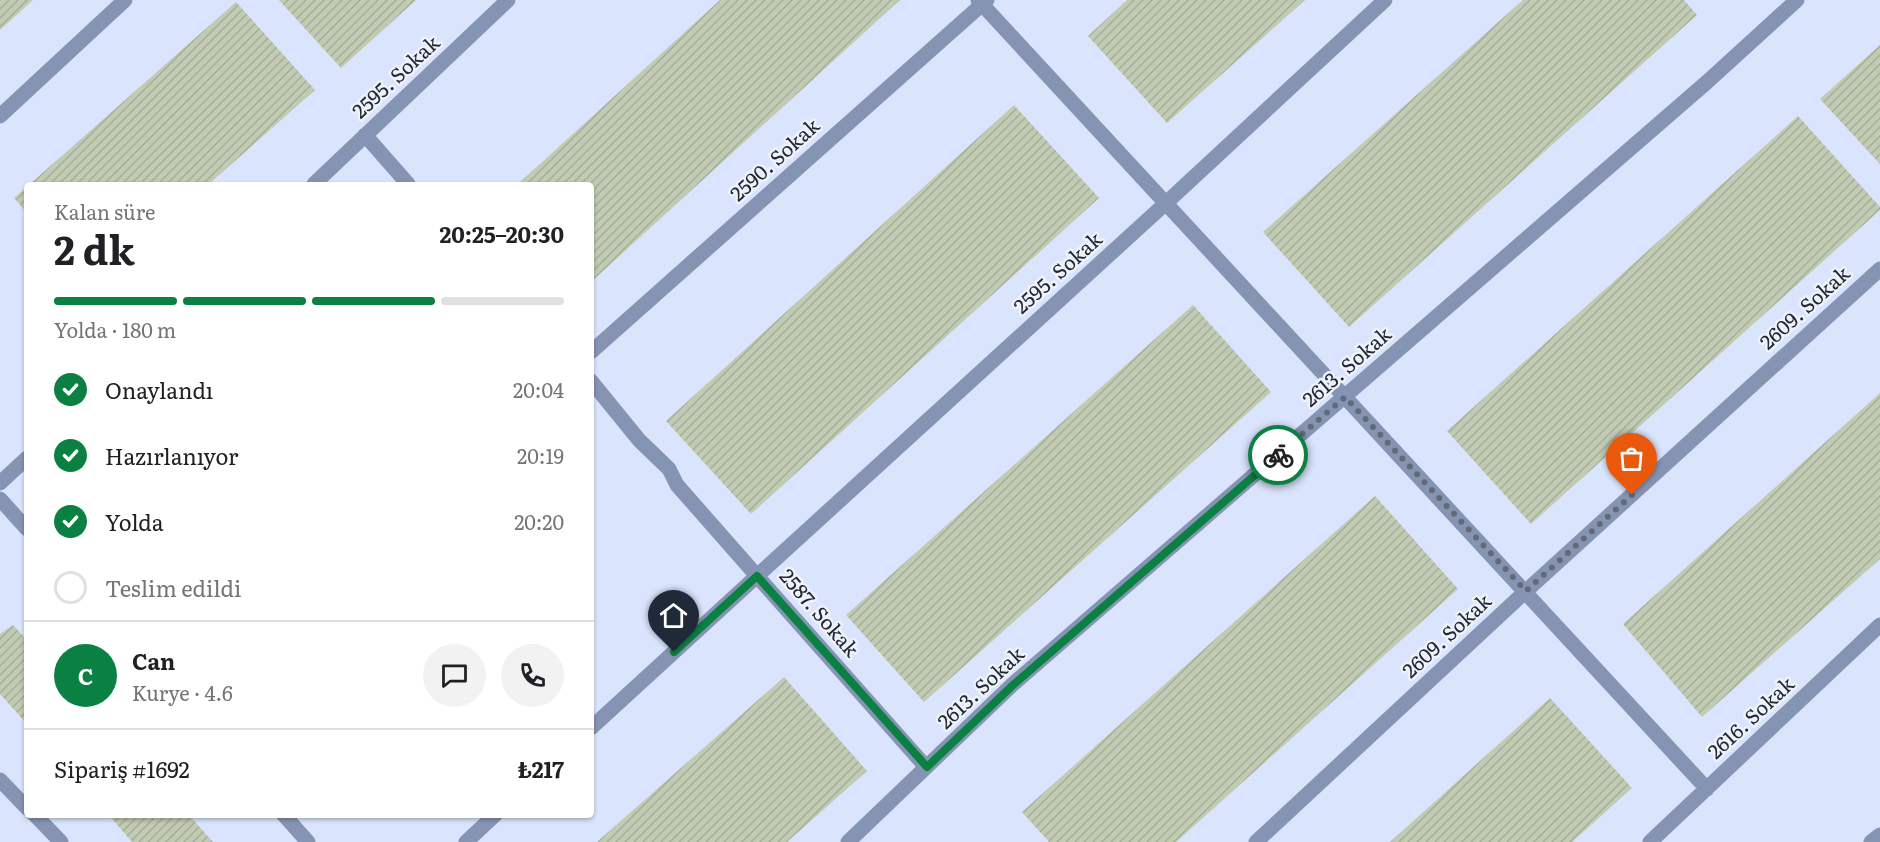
<!DOCTYPE html>
<html lang="tr">
<head>
<meta charset="utf-8">
<style>
	body { margin:0; font-family:Literata,serif; background:#f2f2f2; color:#202124; height:100vh; display:flex; flex-direction:column; font-size:22px; white-space:nowrap }
	* { box-sizing:border-box; margin:0 }
	p { font-size:20px; color:#757577 }
	.icon { flex:none; width:33px; height:33px; fill:none; stroke:currentColor; stroke-width:2; stroke-linecap:round; stroke-linejoin:round }
	.map { position:relative; flex:1; overflow:hidden }
	.drawer { position:absolute; left:24px; top:182px; width:570px; height:636px; display:flex; flex-direction:column; background:#fff; border-radius:6px; box-shadow:0 2px 4px #0004 }
	.drawer>* { flex:none }
	.pin { position:absolute; display:grid; place-items:center; width:51px; height:51px; color:#fff; margin:-62px -26px; border-radius:50% 50% 50% 0; rotate:-45deg; box-shadow:0 0 6px #0007 }
	.pin .icon { rotate:45deg }
	.courier { position:absolute; display:grid; place-items:center; width:60px; height:60px; margin:-30px; border:4px solid #0b8043; border-radius:50%; background:#fff; color:#222; box-shadow:0 2px 8px #0007 }
	.headline em { font-style:normal; font-weight:700 }
	.headline div { display:flex; flex-direction:column-reverse }
	.headline { display:flex; align-items:center; justify-content:space-between; height:102px; padding:0 30px }
	h1 { font-size:39px; font-weight:700; line-height:45px }
	.bar { display:grid; grid-template-columns:repeat(4,1fr); gap:9px 6px; align-content:center; height:72px; padding:0 30px }
	.bar i { height:8px; border-radius:4px; background:#e0e0e0 }
	.bar .current { background:#0b8043 }
	.bar p { grid-column:span 4 }
	.line { display:flex; align-items:center; gap:15px; padding:0 30px; border-top:2px solid #e0e0e0 }
	.line div { flex:1 }
	.round { display:grid; place-items:center; flex:none; width:63px; height:63px; border-radius:32px; background:#f2f2f2 }
	ol { padding:0 30px; list-style:none }
	li { display:flex; align-items:center; gap:18px; height:66px }
	li p { margin-inline-start:auto }
	li .icon { padding:6px; border-radius:50%; background:#0b8043; color:#fff; stroke-width:4 }
	li:last-child { color:#757577 }
	li i { width:33px; height:33px; border:3px solid #e0e0e0; border-radius:50% }
	.map>svg:first-child { display:block }
	.building { fill:url(#building-hatch) }
	.lines { fill:none; stroke-linecap:round; stroke-linejoin:round }
	.minor { stroke:#8694b3; stroke-width:15 }
	.done { stroke:#636978; stroke-width:6; stroke-dasharray:0 10.8 }
	.route { stroke:#0b8043; stroke-width:8 }
	.labels { text-anchor:middle; stroke-width:5; stroke-linejoin:round; paint-order:stroke }
	.street-label { font-size:20px; fill:#232730; stroke:#edf2fc }
</style>
</head>
<body>
<div class="map">
<svg width="1880" height="842" viewBox="0 0 1880 842">
	<defs>
		<pattern id="building-hatch" width="6" height="6" patternUnits="userSpaceOnUse" patternTransform="scale(1.5)"><rect width="6" height="6" fill="#c1cab2"/><path d="M-1 1l2-2M0 6l6-6M5 7l2-2" fill="none" stroke="#a6ae99"/></pattern>
	</defs>
	<rect width="100%" height="100%" fill="#dae4fd"/>
	<path class="building" d="M 0,0 L 33,0 L 0,30 Z
		M 279,0 L 416,0 L 341,68 Z
		M 720,0 L 900,0 L 591,282 L 591,184 L 518,184 Z
		M 1127,0 L 1305,0 L 1167,123 L 1088,36 Z
		M 1523,0 L 1684,0 L 1697,15 L 1349,327 L 1263,232 Z
		M 236,2 L 315,90 L 209,184 L 30,184 Z
		M 1880,45 L 1880,164 L 1820,99 Z
		M 1014,105 L 1099,198 L 751,514 L 666,421 Z
		M 1798,116 L 1880,207 L 1880,210 L 1531,524 L 1447,431 Z
		M 27,187 L 27,213 L 14,198 Z
		M 1193,305 L 1271,392 L 924,702 L 846,615 Z
		M 1880,393 L 1880,559 L 1702,717 L 1623,624 Z
		M 1375,496 L 1458,589 L 1176,842 L 1049,842 L 1022,812 Z
		M 13,625 L 27,640 L 27,724 L 0,694 L 0,634 Z
		M 784,677 L 867,771 L 787,842 L 597,842 Z
		M 1550,698 L 1632,788 L 1572,842 L 1390,842 Z
		M 108,814 L 188,814 L 213,842 L 132,842 Z"/>
	<g class="lines">
		<path class="minor" d="M 978,0 L 1707,789
			M 0,116 L 125,0
			M 365,135 L 408,184
			M 314,184 L 508,0
			M 591,352 L 987,0
			M 591,381 L 639,440 L 669,469 L 677,485 L 757,576 L 1166,203 L 1385,0
			M 0,483 L 27,458
			M 0,499 L 27,529
			M 591,728 L 757,576 L 926,767
			M 0,780 L 27,808
			M 34,814 L 61,842
			M 283,814 L 308,842
			M 466,842 L 496,814
			M 848,842 L 1012,685 L 1707,82 L 1797,0
			M 1256,842 L 1526,591 L 1880,269
			M 1650,842 L 1880,625
			M 1871,842 L 1880,835"/>
	</g>
	<g class="lines">
		<path class="done" d="M 1278,455 L 1345,397 L 1526,591 L 1632,495"/>
		<path class="route" d="M 674,652 L 757,576 L 927,767 L 1012,686 L 1278,455"/>
	</g>
	<g class="labels">
		<g class="street-label">
			<text transform="translate(396 77) rotate(-43)" y="7">2595. Sokak</text>
			<text transform="translate(775 160) rotate(-42)" y="7">2590. Sokak</text>
			<text transform="translate(1058 273) rotate(-42)" y="7">2595. Sokak</text>
			<text transform="translate(1805 308) rotate(-42)" y="7">2609. Sokak</text>
			<text transform="translate(1347 367) rotate(-41)" y="7">2613. Sokak</text>
			<text transform="translate(819 613) rotate(49)" y="7">2587. Sokak</text>
			<text transform="translate(1447 636) rotate(-43)" y="7">2609. Sokak</text>
			<text transform="translate(981 688) rotate(-43)" y="7">2613. Sokak</text>
			<text transform="translate(1751 718) rotate(-43)" y="7">2616. Sokak</text>
		</g>
	</g>
</svg>
<div class="pin" style="left:1632px;top:495px;background:#ea580c"><svg class="icon" aria-label="bag" viewBox="0 0 24 24"><path d="M5 8h14l-1 12H6zM9 8a3 3 0 0 1 6 0"/></svg></div>
<div class="pin" style="left:674px;top:652px;background:#1f2937"><svg class="icon" aria-label="home" viewBox="0 0 24 24"><path d="M3 11l9-7 9 7M6 9v11h12V9"/></svg></div>
<div class="courier" style="left:1278px;top:455px"><svg class="icon" aria-label="bike" viewBox="0 0 24 24"><circle cx="6" cy="16" r="4"/><circle cx="18" cy="16" r="4"/><path d="M6 16l4-8h5l3 8M10 8l3 8H6M13 5h3"/></svg></div>
<section class="drawer">
<div class="headline"><div><h1>2 dk</h1><p>Kalan süre</p></div><em>20:25–20:30</em></div>
<div class="bar"><i class="current"></i><i class="current"></i><i class="current"></i><i></i><p>Yolda · 180 m</p></div>
<ol>
<li><svg class="icon" aria-label="check" viewBox="0 0 24 24"><path d="M5 12l5 5 9-10"/></svg>Onaylandı<p>20:04</p></li>
<li><svg class="icon" aria-label="check" viewBox="0 0 24 24"><path d="M5 12l5 5 9-10"/></svg>Hazırlanıyor<p>20:19</p></li>
<li><svg class="icon" aria-label="check" viewBox="0 0 24 24"><path d="M5 12l5 5 9-10"/></svg>Yolda<p>20:20</p></li>
<li><i></i>Teslim edildi</li>
</ol>
<div class="line" style="height:108px"><b class="round" style="background:#0b8043;color:#fff">C</b><div><b>Can</b><p>Kurye · 4.6</p></div><a class="round"><svg class="icon" aria-label="chat" viewBox="0 0 24 24"><path d="M4 5h16v11H9l-5 4z"/></svg></a><a class="round"><svg class="icon" aria-label="phone" viewBox="0 0 24 24"><path d="M5 4h4l2 5-3 2q2 4 5 5l2-3 5 2v4C11 20 4 13 5 4z"/></svg></a></div>
<div class="line" style="height:78px"><div>Sipariş #1692</div><b>₺217</b></div>
</section>
</div>
</body>
</html>
